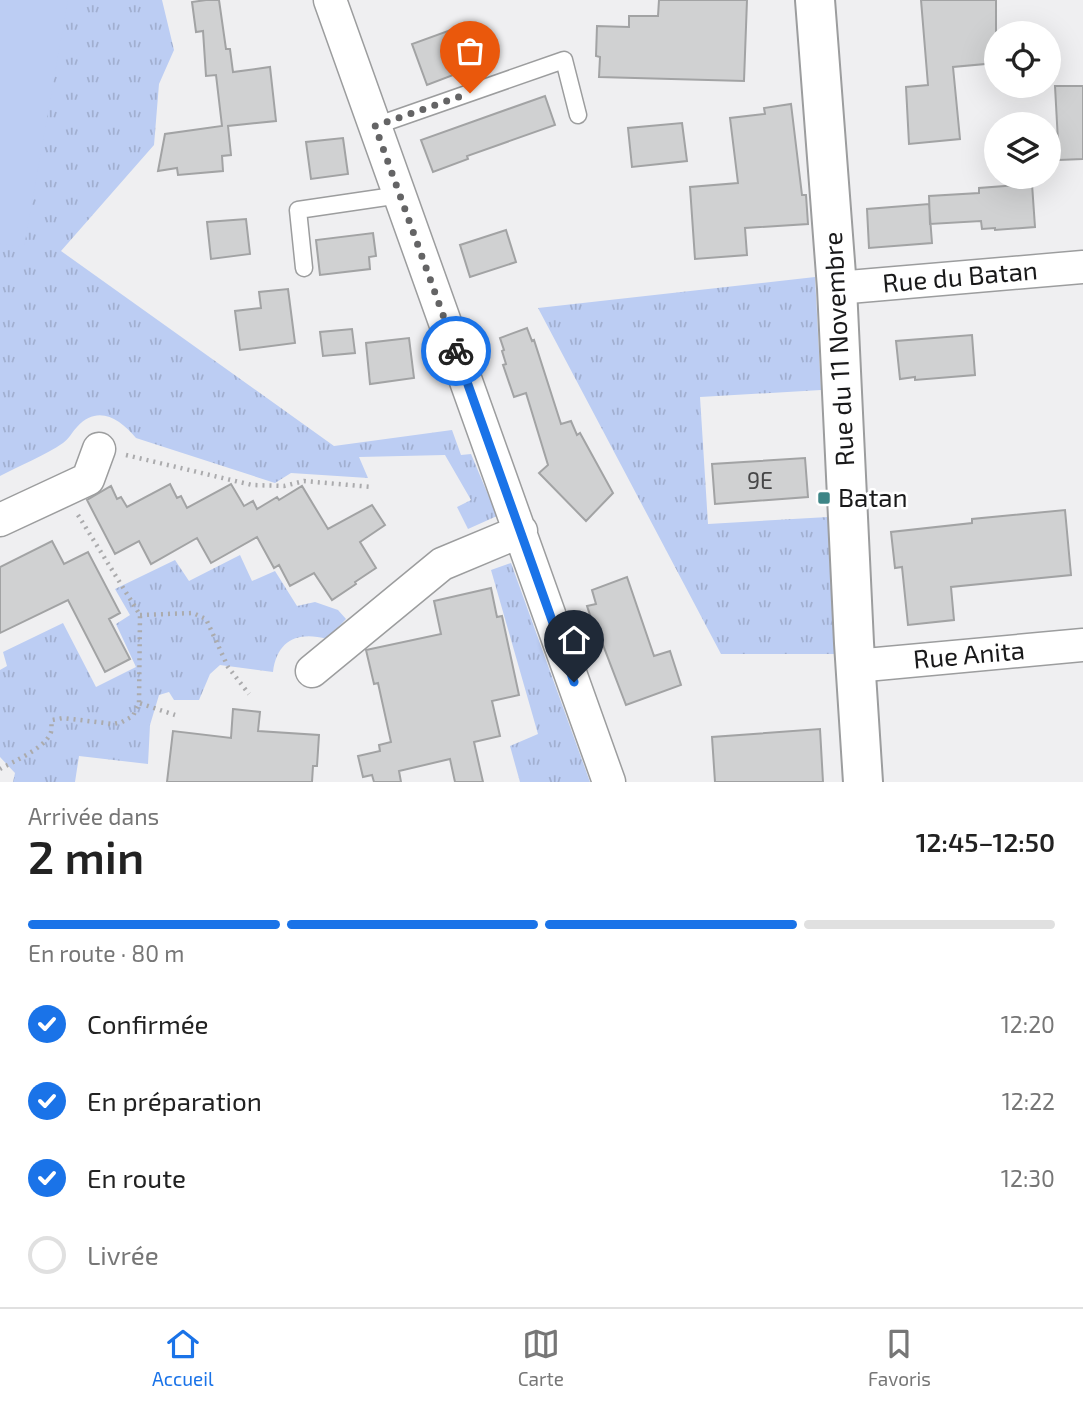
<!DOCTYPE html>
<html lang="fr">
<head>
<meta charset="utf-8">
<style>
	body { margin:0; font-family:"Exo 2",sans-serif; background:#f6f6f6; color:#222; height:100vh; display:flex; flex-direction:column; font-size:26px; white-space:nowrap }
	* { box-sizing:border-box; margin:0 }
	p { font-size:23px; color:#767676 }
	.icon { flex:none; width:38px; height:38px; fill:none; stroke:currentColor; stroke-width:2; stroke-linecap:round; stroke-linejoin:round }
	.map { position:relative; height:782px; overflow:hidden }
	.drawer { display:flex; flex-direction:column; background:#fff; flex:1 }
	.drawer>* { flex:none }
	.buttons { position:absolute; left:984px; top:21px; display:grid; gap:14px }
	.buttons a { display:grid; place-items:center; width:77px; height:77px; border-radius:50%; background:#fff; box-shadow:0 7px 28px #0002; font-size:35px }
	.pin { position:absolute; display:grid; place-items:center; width:60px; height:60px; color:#fff; margin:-72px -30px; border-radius:50% 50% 50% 0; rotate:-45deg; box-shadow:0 0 7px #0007 }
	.pin .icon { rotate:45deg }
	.courier { position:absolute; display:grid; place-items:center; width:70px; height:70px; margin:-35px; border:5px solid #1a73e8; border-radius:50%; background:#fff; color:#222; box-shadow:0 2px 9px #0007 }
	.summary em { font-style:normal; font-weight:600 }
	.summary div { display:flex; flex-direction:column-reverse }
	.summary { display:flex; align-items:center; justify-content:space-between; height:119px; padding:0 28px }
	h1 { font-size:46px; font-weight:600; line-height:52px }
	.bar { display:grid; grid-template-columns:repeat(4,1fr); gap:10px 7px; align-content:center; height:84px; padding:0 28px }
	.bar i { height:9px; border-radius:5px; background:#e0e0e0 }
	.bar .active { background:#1a73e8 }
	.bar p { grid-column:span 4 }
	ol { padding:0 28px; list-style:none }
	li { display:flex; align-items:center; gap:21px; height:77px }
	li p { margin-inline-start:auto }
	li .icon { padding:7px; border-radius:50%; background:#1a73e8; color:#fff; stroke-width:4 }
	li:last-child { color:#767676 }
	li i { width:38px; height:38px; border:4px solid #e0e0e0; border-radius:50% }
	.menu { display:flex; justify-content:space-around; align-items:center; height:98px; border-top:2px solid #e0e0e0; background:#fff; font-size:19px; color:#767676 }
	.menu a { display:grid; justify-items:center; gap:4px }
	.menu .active { color:#1a73e8 }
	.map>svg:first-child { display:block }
	.grass { fill:url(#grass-tufts) }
	.green { fill:#bccdf3 }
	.building { fill:#d0d1d2; stroke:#a2a3a4; stroke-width:2 }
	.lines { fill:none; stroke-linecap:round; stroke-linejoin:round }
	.lane-casing { stroke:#9c9d9e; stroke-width:19 }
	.street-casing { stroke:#9c9d9e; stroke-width:35 }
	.secondary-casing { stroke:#9c9d9e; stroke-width:42 }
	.path { stroke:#ababad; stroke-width:4.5; stroke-dasharray:2 5; stroke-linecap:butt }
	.lane { stroke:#fff; stroke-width:16 }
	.street { stroke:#fff; stroke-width:32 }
	.secondary { stroke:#fff; stroke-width:38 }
	.done { stroke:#646465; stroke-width:7; stroke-dasharray:0 12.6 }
	.route { stroke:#1a73e8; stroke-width:9 }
	.poi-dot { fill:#3d8586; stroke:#fff; stroke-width:2.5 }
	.labels { text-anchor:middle; stroke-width:5; stroke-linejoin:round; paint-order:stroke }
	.number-label { font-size:23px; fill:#474748 }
	.street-label { font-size:26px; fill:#19191a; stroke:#fff }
	.poi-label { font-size:26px; fill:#19191a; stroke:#fff; text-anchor:start }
</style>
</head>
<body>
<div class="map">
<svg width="1083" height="782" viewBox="0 0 1083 782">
	<defs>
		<pattern id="grass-tufts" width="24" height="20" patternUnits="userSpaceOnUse" patternTransform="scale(1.75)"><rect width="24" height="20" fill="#bccdf3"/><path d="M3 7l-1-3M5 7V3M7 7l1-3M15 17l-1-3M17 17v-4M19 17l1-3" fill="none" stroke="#a1afd0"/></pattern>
	</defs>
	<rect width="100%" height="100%" fill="#efeff1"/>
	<path class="grass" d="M 0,0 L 162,0 L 174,50 L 159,84 L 154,145 L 61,251 L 334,446 L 452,430 L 461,455 L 471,454 L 497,516 L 468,529 L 457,507 L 471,500 L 445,455 L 359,457 L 368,478 L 291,473 L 275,483 L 136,438 C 120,419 98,404 77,427 C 72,432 69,439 63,443 C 46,455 19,466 0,476 Z
		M 815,277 L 821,390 L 700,397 L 708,524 L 828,517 L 839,654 L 721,654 L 538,308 Z
		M 240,555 L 252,581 L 275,571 L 297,606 L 315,602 L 338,610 L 346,619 L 327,639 C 298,631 277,640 273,672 L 220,665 L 210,674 L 199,700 L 174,700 L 169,692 L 159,695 L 150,725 L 148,764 L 79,756 L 75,782 L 13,782 L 15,773 L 0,757 L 0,670 L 7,666 L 3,652 L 63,623 L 96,687 L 136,667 L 116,624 L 130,615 L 115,589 L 175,560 L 189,581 Z
		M 511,563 L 590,782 L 520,782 L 510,746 L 538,734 L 491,570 Z"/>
	<path class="green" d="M 0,0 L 68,0 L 24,247 L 0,243 Z"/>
	<path class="building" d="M 206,0 L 219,0 L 226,49 L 230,49 L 233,72 L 270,67 L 276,121 L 228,126 L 231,155 L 222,156 L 223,171 L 178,175 L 177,168 L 158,171 L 165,134 L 222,126 L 216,75 L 206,76 L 203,31 L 196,32 L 192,2 Z
		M 659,0 L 747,0 L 744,81 L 599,77 L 600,57 L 596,56 L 597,26 L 629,27 L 629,16 L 658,16 Z
		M 921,0 L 996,0 L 996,63 L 953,67 L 960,139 L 909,144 L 906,87 L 928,85 Z
		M 459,27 L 470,57 L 466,59 L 469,69 L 427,85 L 412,44 Z
		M 1055,86 L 1083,86 L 1083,159 L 1059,160 Z
		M 545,96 L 555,125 L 467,156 L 468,159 L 433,172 L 421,140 Z
		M 791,104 L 802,195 L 806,195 L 808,224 L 745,228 L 747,255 L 695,259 L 690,187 L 738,183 L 730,118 L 765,114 L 764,108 Z
		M 682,123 L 687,161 L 632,167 L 628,128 Z
		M 343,138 L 348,174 L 311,179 L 306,142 Z
		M 1032,184 L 1035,227 L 995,230 L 995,228 L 982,229 L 981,221 L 930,224 L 929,196 L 979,193 L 979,188 Z
		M 929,204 L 932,243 L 869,248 L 867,209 Z
		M 246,219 L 250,254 L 211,259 L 207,222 Z
		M 506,230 L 516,262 L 470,277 L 460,245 Z
		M 373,233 L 376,256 L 369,257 L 370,269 L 320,275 L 316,240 Z
		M 288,289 L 295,343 L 240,350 L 235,311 L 261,308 L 259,292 Z
		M 527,328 L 532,341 L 534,340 L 561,424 L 571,421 L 577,435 L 580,433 L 613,493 L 586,521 L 539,473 L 548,465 L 526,393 L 514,397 L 503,365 L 506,364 L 502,351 L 504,350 L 500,338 Z
		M 352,329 L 355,353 L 323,356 L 320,332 Z
		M 972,335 L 975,375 L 915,380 L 915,377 L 900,379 L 896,341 Z
		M 409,338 L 414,378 L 370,384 L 366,343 Z
		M 805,458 L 808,497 L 715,504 L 712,464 Z
		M 170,484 L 177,498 L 181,496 L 187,508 L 231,484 L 244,506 L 253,501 L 257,509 L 277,497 L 279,500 L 302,486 L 328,529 L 372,505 L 385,525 L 360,542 L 376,568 L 355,582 L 356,584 L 332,600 L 314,573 L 290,586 L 279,565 L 274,568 L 257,537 L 211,563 L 197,538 L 151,564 L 139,541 L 115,554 L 87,500 L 111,486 L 117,499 L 121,497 L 127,507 Z
		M 1065,510 L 1071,575 L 951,587 L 954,620 L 908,625 L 902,567 L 895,568 L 891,532 L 972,523 L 972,519 Z
		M 52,541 L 64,564 L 88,552 L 120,613 L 109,619 L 130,659 L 105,672 L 68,600 L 0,633 L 0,567 Z
		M 627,577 L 654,656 L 670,651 L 681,685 L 626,705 L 598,632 L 596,633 L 587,606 L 596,604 L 592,590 Z
		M 491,588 L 497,617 L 502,616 L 519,695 L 492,701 L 500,736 L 474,742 L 483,782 L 455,782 L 450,759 L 399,771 L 401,782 L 374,782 L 372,775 L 363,777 L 358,756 L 380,751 L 379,745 L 391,742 L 378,683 L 374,684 L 366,650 L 441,634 L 434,601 Z
		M 233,709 L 260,712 L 258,731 L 319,735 L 317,766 L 313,766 L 312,782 L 167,782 L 173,731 L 231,738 Z
		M 820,729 L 823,782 L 715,782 L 712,737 Z"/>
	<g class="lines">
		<g class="lane-casing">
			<path id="lane" d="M 375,126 L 564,60 L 578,115
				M 304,268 L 298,210 L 400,195"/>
		</g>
		<g class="street-casing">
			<path id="street" d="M 330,0 L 609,782
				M 837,288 L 1083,267
				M 0,520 L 88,479 L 99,449
				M 855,666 L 1083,645
				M 312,671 L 442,564 L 521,531"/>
		</g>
		<g class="secondary-casing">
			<path id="secondary" d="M 815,0 L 837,288 L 854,643 L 863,782"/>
		</g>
		<path class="path" d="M 126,455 L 252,485 L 284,486 L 304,481 L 372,487
			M 78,515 L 140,615 L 139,703
			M 140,615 L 193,613 L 206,619 L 228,667 L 249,694
			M 0,769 C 14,761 46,748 51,732 C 52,728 51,724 52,720 L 63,718 L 113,724 L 122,722 L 133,716 L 139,703 L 175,715"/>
		<use href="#lane" class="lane"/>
		<use href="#street" class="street"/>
		<use href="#secondary" class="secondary"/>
	</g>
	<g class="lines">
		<path class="done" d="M 456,351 L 375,126 L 470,93"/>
		<path class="route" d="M 456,351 L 574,682"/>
	</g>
	<rect class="poi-dot" x="817" y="491" width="14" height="14" rx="3.5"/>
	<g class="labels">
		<g class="number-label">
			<text x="760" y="489">9E</text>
		</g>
		<g class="street-label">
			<text transform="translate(960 277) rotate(-5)" y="9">Rue du Batan</text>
			<text transform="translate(839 349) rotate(-93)" y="9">Rue du 11 Novembre</text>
			<text transform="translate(969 655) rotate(-5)" y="9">Rue Anita</text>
		</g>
		<g class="poi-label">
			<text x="838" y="507">Batan</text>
		</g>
	</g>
</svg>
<div class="buttons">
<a><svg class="icon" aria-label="locate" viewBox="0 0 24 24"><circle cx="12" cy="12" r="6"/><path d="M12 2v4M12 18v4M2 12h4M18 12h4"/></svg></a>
<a><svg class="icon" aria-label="layers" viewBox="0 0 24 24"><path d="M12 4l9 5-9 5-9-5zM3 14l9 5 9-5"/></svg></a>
</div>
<div class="pin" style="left:470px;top:93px;background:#ea580c"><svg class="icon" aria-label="bag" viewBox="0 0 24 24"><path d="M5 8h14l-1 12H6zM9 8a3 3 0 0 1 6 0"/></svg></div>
<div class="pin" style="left:574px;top:682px;background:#1f2937"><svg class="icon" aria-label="home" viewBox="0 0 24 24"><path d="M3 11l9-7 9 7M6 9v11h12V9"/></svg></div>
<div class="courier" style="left:456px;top:351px"><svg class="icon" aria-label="bike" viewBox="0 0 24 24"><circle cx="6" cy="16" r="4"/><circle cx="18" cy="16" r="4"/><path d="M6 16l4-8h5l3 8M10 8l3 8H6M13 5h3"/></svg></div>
</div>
<section class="drawer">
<div class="summary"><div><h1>2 min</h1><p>Arrivée dans</p></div><em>12:45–12:50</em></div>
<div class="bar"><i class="active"></i><i class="active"></i><i class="active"></i><i></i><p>En route · 80 m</p></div>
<ol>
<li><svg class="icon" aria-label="check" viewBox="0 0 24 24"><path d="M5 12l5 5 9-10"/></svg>Confirmée<p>12:20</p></li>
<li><svg class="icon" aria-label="check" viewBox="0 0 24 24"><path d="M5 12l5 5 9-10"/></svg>En préparation<p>12:22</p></li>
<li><svg class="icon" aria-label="check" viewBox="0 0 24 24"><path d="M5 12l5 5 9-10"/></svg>En route<p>12:30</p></li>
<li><i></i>Livrée</li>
</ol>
</section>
<nav class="menu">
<a class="active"><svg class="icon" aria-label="home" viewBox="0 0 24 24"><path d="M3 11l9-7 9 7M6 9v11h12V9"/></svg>Accueil</a>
<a><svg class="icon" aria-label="map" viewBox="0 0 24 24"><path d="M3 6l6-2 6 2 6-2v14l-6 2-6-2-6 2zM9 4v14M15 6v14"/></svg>Carte</a>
<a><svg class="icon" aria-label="saved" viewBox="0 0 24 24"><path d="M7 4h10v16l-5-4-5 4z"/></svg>Favoris</a>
</nav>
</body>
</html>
